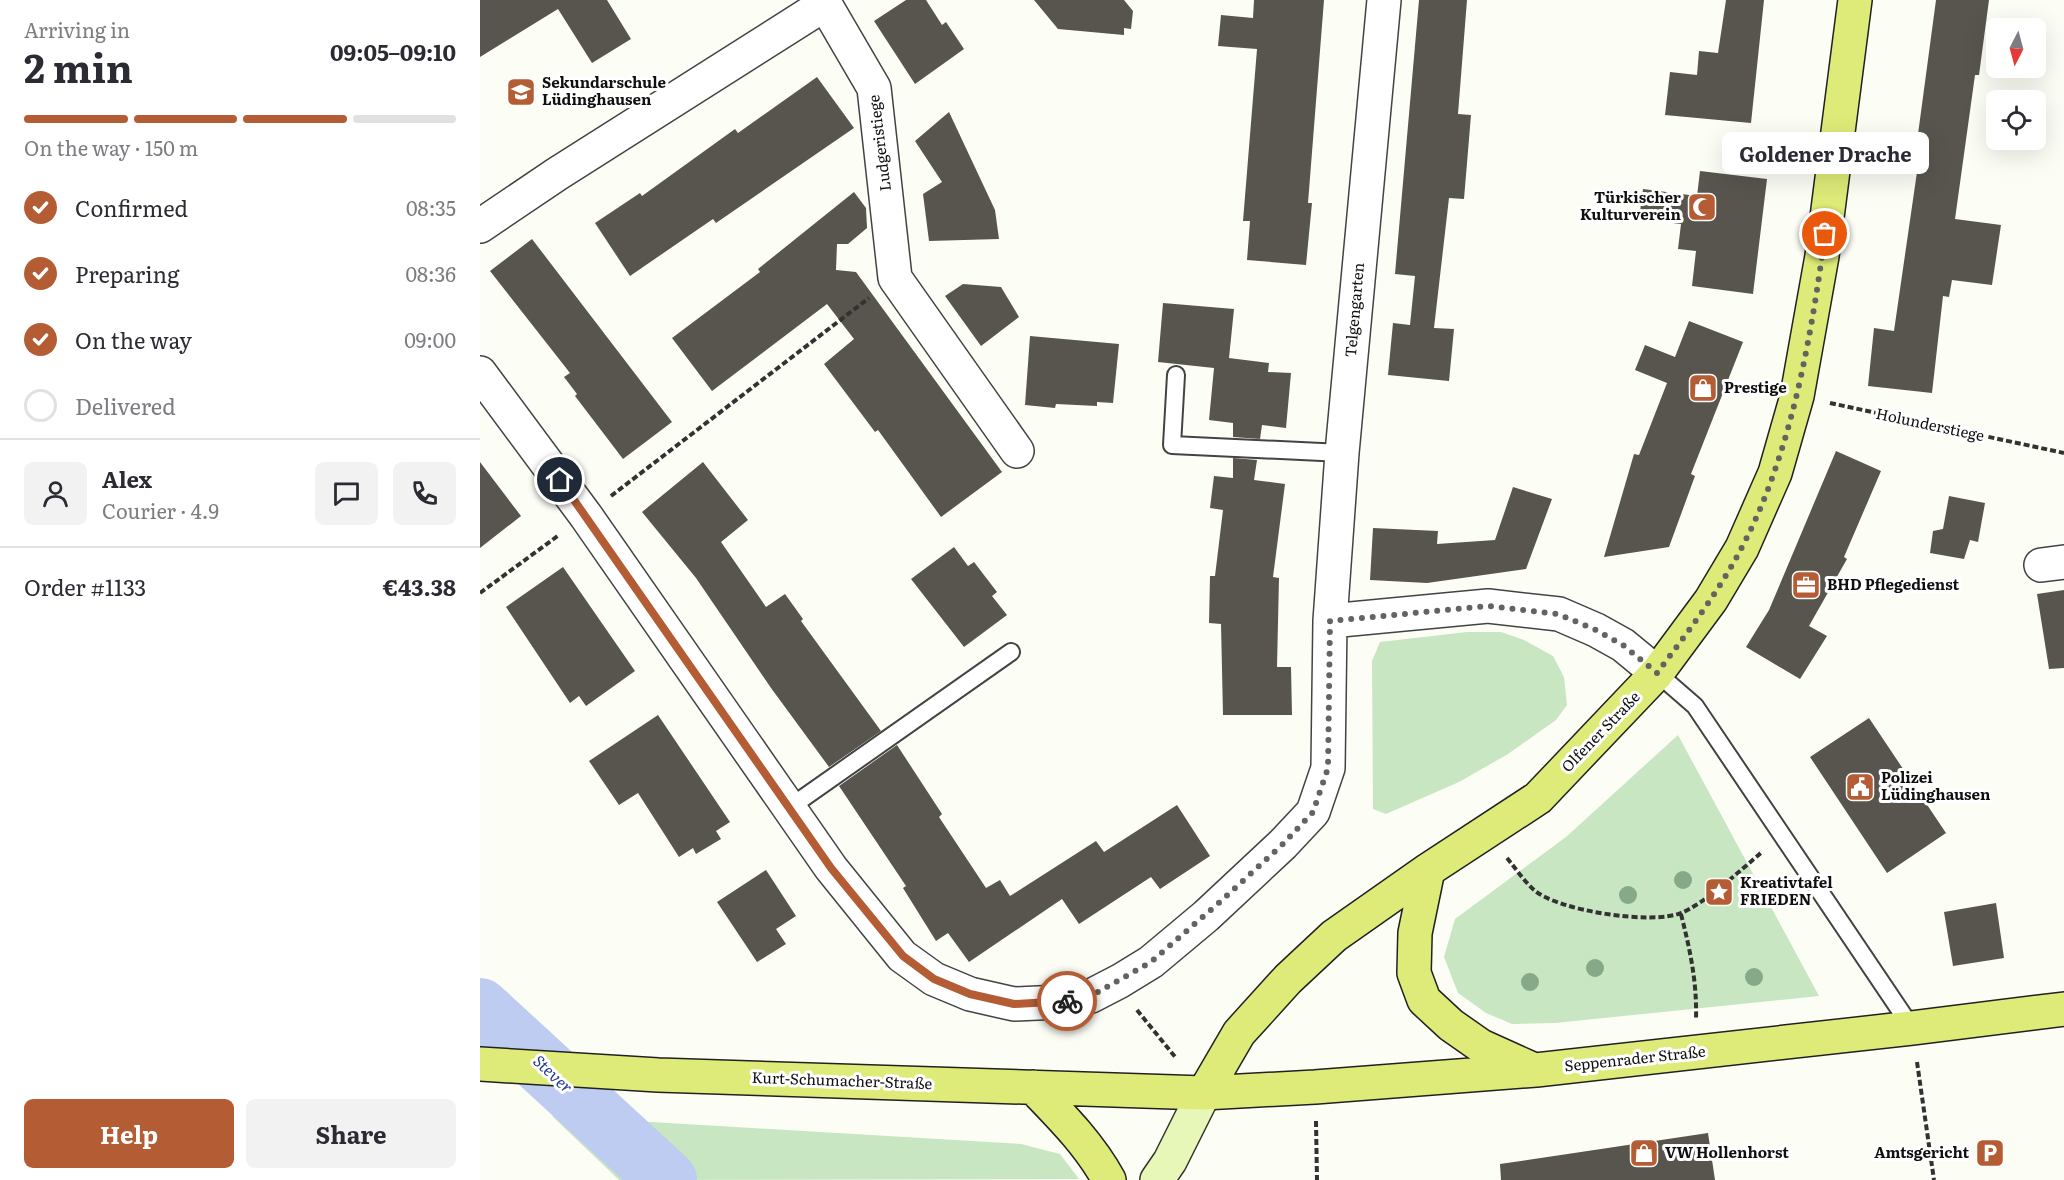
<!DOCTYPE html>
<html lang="en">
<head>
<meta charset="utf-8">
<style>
	body { margin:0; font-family:Literata,serif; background:#f2f2f3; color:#2b2b33; height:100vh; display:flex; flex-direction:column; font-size:22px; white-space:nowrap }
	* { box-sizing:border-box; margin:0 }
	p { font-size:20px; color:#7c7c81 }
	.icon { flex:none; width:33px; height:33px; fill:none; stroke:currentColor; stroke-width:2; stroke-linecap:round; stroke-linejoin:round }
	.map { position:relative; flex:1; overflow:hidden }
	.drawer { display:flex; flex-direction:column; background:#fff; width:480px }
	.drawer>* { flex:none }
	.needle { width:39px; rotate:186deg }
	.controls { position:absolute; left:1506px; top:18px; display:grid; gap:12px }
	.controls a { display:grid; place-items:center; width:60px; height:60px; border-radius:9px; background:#fff; box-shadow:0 6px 24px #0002; font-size:30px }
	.pin { position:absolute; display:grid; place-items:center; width:51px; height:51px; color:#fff; margin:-26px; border:3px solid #fff; border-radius:50%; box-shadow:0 2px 6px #0007 }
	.courier { position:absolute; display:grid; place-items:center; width:60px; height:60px; margin:-30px; border:4px solid #b45d35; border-radius:50%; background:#fff; color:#222; box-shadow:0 2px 8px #0007 }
	.bubble { position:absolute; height:42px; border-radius:9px; background:#fff; box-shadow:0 6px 24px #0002; font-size:20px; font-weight:700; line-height:42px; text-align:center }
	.headline em { font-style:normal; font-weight:700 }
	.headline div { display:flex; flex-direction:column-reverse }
	.headline { display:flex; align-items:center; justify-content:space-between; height:102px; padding:0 24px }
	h1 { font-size:39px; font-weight:700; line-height:45px }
	.bar { display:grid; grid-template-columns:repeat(4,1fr); gap:9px 6px; align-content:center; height:72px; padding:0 24px }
	.bar i { height:8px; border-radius:4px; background:#e1e1e2 }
	.bar .selected { background:#b45d35 }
	.bar p { grid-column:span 4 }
	.line { display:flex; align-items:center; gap:15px; padding:0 24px; border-top:2px solid #e1e1e2 }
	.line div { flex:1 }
	.round { display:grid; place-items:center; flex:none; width:63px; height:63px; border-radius:9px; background:#f2f2f3 }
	ol { padding:0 24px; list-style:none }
	li { display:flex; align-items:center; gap:18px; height:66px }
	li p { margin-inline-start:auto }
	li .icon { padding:6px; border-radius:50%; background:#b45d35; color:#fff; stroke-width:4 }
	li:last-child { color:#7c7c81 }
	li i { width:33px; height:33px; border:3px solid #e1e1e2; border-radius:50% }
	.cta { display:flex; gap:12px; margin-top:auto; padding:12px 24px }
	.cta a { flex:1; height:69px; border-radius:9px; background:#b45d35; color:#fff; font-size:24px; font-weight:700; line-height:69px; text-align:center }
	.cta a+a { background:#f2f2f3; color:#2b2b33 }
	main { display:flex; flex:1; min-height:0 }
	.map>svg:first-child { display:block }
	.green { fill:#c7e6c1 }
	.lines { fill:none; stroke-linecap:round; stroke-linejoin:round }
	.river { stroke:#beccf1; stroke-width:60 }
	.building { fill:#58554e }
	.lane-casing { stroke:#434343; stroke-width:20 }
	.street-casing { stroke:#434343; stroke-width:36 }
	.secondary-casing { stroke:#323232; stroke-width:36 }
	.primary-casing { stroke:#212121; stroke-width:36 }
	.path { stroke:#323232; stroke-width:4; stroke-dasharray:6 3; stroke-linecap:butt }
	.lane { stroke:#fff; stroke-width:16 }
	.street { stroke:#fff; stroke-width:33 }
	.secondary { stroke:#e7f7b7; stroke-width:33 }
	.primary { stroke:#deeb78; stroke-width:33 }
	.tree { fill:#86a988 }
	.done { stroke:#636360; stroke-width:6; stroke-dasharray:0 10.8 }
	.route { stroke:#b45d35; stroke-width:8 }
	.labels { text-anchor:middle; stroke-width:6; stroke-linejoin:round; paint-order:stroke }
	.poi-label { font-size:15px; font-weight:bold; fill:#101010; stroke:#fff; text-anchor:start }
	.street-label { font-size:15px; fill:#101010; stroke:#fff }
	.water-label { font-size:16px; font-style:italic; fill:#253c97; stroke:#fff }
</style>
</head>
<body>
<main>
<section class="drawer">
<div class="headline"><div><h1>2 min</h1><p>Arriving in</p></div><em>09:05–09:10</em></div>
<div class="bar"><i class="selected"></i><i class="selected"></i><i class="selected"></i><i></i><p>On the way · 150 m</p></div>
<ol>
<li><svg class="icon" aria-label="check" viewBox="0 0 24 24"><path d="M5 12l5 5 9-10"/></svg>Confirmed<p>08:35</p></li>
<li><svg class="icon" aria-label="check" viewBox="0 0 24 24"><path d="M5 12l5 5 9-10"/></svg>Preparing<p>08:36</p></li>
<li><svg class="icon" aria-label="check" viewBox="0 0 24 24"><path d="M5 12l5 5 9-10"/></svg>On the way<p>09:00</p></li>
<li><i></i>Delivered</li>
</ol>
<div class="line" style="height:108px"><a class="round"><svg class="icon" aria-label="person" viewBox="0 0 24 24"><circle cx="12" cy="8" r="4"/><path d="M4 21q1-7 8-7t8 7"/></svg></a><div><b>Alex</b><p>Courier · 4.9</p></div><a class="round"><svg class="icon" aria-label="chat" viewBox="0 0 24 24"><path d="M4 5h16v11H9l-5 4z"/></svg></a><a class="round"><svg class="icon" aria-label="phone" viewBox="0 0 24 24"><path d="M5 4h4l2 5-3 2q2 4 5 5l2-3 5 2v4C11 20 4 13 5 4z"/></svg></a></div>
<div class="line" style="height:78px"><div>Order #1133</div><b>€43.38</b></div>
<div class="cta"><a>Help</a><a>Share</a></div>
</section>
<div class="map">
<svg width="1584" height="1180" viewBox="0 0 1584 1180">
	<rect width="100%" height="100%" fill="#fcfef5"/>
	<path class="green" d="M 987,632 L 1021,632 L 1044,640 L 1073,656 L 1084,677 L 1087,705 L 1076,720 L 1028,754 L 979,782 L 906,814 L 893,809 L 892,661 L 900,642 Z
		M 1198,735 L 1339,996 L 1075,1023 L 1032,1024 L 1006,1013 L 978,993 L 964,957 L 975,919 L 1086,837 Z
		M 72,1116 L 541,1144 L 580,1154 L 599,1179 L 139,1180 Z"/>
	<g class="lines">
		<path class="river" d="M 0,1008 L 187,1180"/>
	</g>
	<path class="building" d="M 0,0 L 127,0 L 151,39 L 112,63 L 78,9 L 0,57 Z
		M 426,0 L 446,0 L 462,25 L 466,22 L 484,49 L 435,84 L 394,21 Z
		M 554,0 L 644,0 L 653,11 L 651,29 L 644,28 L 644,35 L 578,29 Z
		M 774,0 L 844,0 L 828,203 L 832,203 L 826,265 L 767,260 L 770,221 L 763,221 L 777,49 L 738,46 L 741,15 L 773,18 Z
		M 939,0 L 987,0 L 978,114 L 991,115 L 984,199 L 969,198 L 954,328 L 974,329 L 969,381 L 908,375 L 913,323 L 930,325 L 935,276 L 915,274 Z
		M 1246,0 L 1284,0 L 1271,123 L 1185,115 L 1190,72 L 1217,75 L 1219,51 L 1238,53 Z
		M 1456,0 L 1509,0 L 1499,75 L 1495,75 L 1475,219 L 1521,225 L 1512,285 L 1472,280 L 1469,297 L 1463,296 L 1452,393 L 1388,386 L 1394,328 L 1414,331 L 1438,165 L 1434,164 Z
		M 337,77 L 374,128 L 236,223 L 233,219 L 150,276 L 115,223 L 160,193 L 162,196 L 255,129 L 258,133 Z
		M 469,112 L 515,210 L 519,239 L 449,241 L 443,194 L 462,182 L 435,141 Z
		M 1220,171 L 1287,179 L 1273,294 L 1212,286 L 1216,251 L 1198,249 L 1201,224 L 1159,219 L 1163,189 L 1217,196 Z
		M 374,192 L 386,208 L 387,228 L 368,244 L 357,244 L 356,270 L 376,272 L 522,472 L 461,517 L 398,430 L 395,432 L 344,364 L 374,339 L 347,304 L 232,391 L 192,338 L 280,272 L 278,269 Z
		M 52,239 L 192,422 L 143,459 L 95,396 L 97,394 L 84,377 L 90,373 L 10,271 Z
		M 483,284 L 521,287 L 539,317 L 501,346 L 465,296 Z
		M 683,303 L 754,309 L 749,358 L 789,363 L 788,372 L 811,373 L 806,428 L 782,425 L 780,439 L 753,437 L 753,423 L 729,420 L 734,368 L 678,362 Z
		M 1209,321 L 1263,342 L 1211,474 L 1215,476 L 1189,547 L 1124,557 L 1154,454 L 1159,455 L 1187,383 L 1155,370 L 1165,345 L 1195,357 Z
		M 550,336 L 639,344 L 633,403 L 617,402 L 617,406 L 576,404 L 575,408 L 545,405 Z
		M 1356,451 L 1401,471 L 1364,557 L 1367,559 L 1329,626 L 1347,636 L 1320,679 L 1266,647 L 1289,610 Z
		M 753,458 L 777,460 L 774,480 L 805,484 L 793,577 L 799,578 L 797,667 L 811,667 L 812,715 L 743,715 L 741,624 L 729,623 L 730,576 L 735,576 L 743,510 L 730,508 L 734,476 L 753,478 Z
		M 0,462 L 41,516 L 0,548 Z
		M 223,462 L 268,520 L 241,542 L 286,607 L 305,594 L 323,619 L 321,621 L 401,731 L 349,767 L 291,688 L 216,578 L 162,512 Z
		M 1033,487 L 1072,499 L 1046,569 L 947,583 L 890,580 L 893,528 L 958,531 L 957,544 L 1015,540 Z
		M 1469,496 L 1505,503 L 1498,542 L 1490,540 L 1484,559 L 1450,553 L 1453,531 L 1463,529 Z
		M 474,547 L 488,566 L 494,562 L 517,592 L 512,596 L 527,615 L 484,647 L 431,579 Z
		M 83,567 L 155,671 L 106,706 L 99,696 L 90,703 L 26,607 Z
		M 1584,590 L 1584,668 L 1569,669 L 1557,594 Z
		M 178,715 L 250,822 L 236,831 L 241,839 L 216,854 L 213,848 L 199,857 L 158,793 L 139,805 L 109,761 Z
		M 1389,718 L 1466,833 L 1407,873 L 1330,757 Z
		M 417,745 L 462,814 L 459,817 L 506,888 L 520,880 L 530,896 L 616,841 L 624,852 L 697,805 L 730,856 L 680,889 L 671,877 L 599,924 L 582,899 L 489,962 L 468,933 L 456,941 L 423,888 L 426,886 L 359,786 Z
		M 286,870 L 316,916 L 296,929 L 306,944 L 277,962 L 237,902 Z
		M 1516,903 L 1524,958 L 1473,966 L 1464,912 Z
		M 1228,1133 L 1235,1180 L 1021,1180 L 1020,1164 Z"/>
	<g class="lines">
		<g class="lane-casing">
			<path id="lane" d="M 696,375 L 692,445 L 862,453
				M 1177,673 L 1215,706 L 1432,1028
				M 309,808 L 531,652"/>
		</g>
		<g class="street-casing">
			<path id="street" d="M 0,226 L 77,174 L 345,4 L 394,88 L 415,278 L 537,451
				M 0,373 L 106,516 L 351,868 L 422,956 L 454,979 L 490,994 L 534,1004 L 580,1002 L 611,996 L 640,981 L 671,962 L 726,916 L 803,844 L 833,812 L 848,768 L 850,621 L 862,453 L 904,0
				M 1561,565 L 1584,562
				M 850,621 L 1008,606 L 1079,614 L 1116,630 L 1143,645 L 1177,673"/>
		</g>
		<g class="secondary-casing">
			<path id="secondary" d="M 677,1180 L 690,1161 L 724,1093"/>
		</g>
		<g class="primary-casing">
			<path id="primary" d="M 948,870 L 935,933 L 934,973 L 944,1000 L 971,1025 L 1001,1046 L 1052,1069
				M 0,1064 L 178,1075 L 724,1093 L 835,1087 L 1056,1070 L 1432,1028 L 1584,1009
				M 553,1087 C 582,1117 609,1144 629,1180
				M 724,1093 L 759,1033 L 808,979 L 854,936 L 948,870 L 1058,798 L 1177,673 L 1231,600 L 1262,548 L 1295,473 L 1317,396 L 1342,256 L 1375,0"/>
		</g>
		<path class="path" d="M 1350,403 L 1584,453
			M 131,496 L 389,298
			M 0,593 L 79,535
			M 1027,858 C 1036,869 1044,881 1054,890 C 1078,911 1172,925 1201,913 C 1224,904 1262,869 1282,852
			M 1201,914 C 1210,950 1217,981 1216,1019
			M 657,1010 L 696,1058
			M 1437,1062 L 1454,1180
			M 836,1121 L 837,1180"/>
		<use href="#lane" class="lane"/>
		<use href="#street" class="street"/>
		<use href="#secondary" class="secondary"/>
		<use href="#primary" class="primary"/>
	</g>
	<g class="tree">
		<circle cx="1203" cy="880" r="9"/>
		<circle cx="1148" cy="895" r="9"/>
		<circle cx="1115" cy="968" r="9"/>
		<circle cx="1274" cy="977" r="9"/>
		<circle cx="1050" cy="982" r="9"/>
	</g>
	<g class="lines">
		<path class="done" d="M 587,1001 L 611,996 L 671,962 L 741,901 L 803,844 L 833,812 L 848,768 L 850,621 L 1008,606 L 1078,614 L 1116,630 L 1143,645 L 1177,673 C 1207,633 1238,593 1261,549 C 1311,455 1331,339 1345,234"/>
		<path class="route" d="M 80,480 L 351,868 L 423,956 L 454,979 L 490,994 L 534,1004 L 587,1001"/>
	</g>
	<defs>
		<g id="school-square" transform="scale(1.5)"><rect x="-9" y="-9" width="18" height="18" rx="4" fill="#b45d35" stroke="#fff"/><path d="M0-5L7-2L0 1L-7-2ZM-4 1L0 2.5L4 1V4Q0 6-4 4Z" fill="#fff"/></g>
		<g id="mosque-square" transform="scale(1.5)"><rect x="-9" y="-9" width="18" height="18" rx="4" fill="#b45d35" stroke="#fff"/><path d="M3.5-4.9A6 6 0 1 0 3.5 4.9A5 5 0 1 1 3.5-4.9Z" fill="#fff"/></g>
		<g id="shop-square" transform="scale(1.5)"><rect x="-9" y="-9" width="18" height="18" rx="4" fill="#b45d35" stroke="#fff"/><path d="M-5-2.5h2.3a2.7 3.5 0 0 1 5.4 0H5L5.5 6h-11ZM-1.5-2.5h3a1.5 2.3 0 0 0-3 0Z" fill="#fff"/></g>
		<g id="office-square" transform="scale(1.5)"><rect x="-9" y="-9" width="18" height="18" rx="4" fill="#b45d35" stroke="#fff"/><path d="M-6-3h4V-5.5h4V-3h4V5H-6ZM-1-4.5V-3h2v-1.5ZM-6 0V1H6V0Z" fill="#fff"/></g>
		<g id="civic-square" transform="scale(1.5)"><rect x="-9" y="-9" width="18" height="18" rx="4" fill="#b45d35" stroke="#fff"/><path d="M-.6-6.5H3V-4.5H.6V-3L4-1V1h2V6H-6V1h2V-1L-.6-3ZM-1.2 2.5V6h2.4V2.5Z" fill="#fff"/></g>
		<g id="sight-square" transform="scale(1.5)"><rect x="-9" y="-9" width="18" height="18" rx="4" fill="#b45d35" stroke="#fff"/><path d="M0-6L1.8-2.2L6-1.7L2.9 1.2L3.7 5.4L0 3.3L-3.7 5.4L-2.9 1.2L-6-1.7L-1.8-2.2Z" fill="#fff"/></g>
		<g id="parking-square" transform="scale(1.5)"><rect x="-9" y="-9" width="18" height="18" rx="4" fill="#b45d35" stroke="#fff"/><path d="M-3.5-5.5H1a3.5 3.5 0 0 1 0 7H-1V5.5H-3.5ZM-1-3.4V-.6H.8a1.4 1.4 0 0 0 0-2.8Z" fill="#fff"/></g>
	</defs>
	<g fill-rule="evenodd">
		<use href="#school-square" x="41" y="92"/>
		<use href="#mosque-square" x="1222" y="207"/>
		<use href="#shop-square" x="1223" y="388"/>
		<use href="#office-square" x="1326" y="585"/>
		<use href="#civic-square" x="1380" y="787"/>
		<use href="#sight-square" x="1239" y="892"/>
		<use href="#shop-square" x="1164" y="1153"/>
		<use href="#parking-square" x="1510" y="1153"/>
	</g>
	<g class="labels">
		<g class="poi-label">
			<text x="62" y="88">Sekundarschule<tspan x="62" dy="17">Lüdinghausen</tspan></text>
			<text x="1201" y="203" text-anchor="end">Türkischer<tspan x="1201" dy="17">Kulturverein</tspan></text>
			<text x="1244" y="393">Prestige</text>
			<text x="1347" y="590">BHD Pflegedienst</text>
			<text x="1401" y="783">Polizei<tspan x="1401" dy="17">Lüdinghausen</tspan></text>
			<text x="1260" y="888">Kreativtafel<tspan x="1260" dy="17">FRIEDEN</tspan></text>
			<text x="1185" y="1158">VW Hollenhorst</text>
			<text x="1489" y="1158" text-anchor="end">Amtsgericht</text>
		</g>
		<g class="street-label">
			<text transform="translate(400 143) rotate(-97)" y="5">Ludgeristiege</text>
			<text transform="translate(875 310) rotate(-85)" y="5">Telgengarten</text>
			<text transform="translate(1450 425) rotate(12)" y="5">Holunderstiege</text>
			<text transform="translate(1121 732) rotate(-46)" y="5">Olfener Straße</text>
			<text transform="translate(1155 1059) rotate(-6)" y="5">Seppenrader Straße</text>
			<text transform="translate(362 1081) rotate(2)" y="5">Kurt-Schumacher-Straße</text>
		</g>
		<g class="water-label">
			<text transform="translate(73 1074) rotate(43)" y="6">Stever</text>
		</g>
	</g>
</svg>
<div class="controls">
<a><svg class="needle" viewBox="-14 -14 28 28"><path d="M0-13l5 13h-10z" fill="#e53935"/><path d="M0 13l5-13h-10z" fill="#7c7c81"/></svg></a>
<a><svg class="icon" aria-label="locate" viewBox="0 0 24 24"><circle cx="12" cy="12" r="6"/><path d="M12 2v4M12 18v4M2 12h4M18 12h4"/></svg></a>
</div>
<div class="pin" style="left:1345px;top:234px;background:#ea580c"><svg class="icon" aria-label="bag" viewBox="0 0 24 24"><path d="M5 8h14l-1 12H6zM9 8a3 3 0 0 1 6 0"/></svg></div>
<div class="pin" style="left:80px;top:480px;background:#1f2937"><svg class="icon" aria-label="home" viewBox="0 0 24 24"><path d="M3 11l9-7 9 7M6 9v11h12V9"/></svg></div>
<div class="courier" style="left:587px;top:1001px"><svg class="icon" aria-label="bike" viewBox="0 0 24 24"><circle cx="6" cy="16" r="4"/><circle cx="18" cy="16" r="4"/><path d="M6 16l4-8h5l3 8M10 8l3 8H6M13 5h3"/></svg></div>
<div class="bubble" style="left:1242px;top:132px;width:207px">Goldener Drache</div>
</div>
</main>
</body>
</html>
